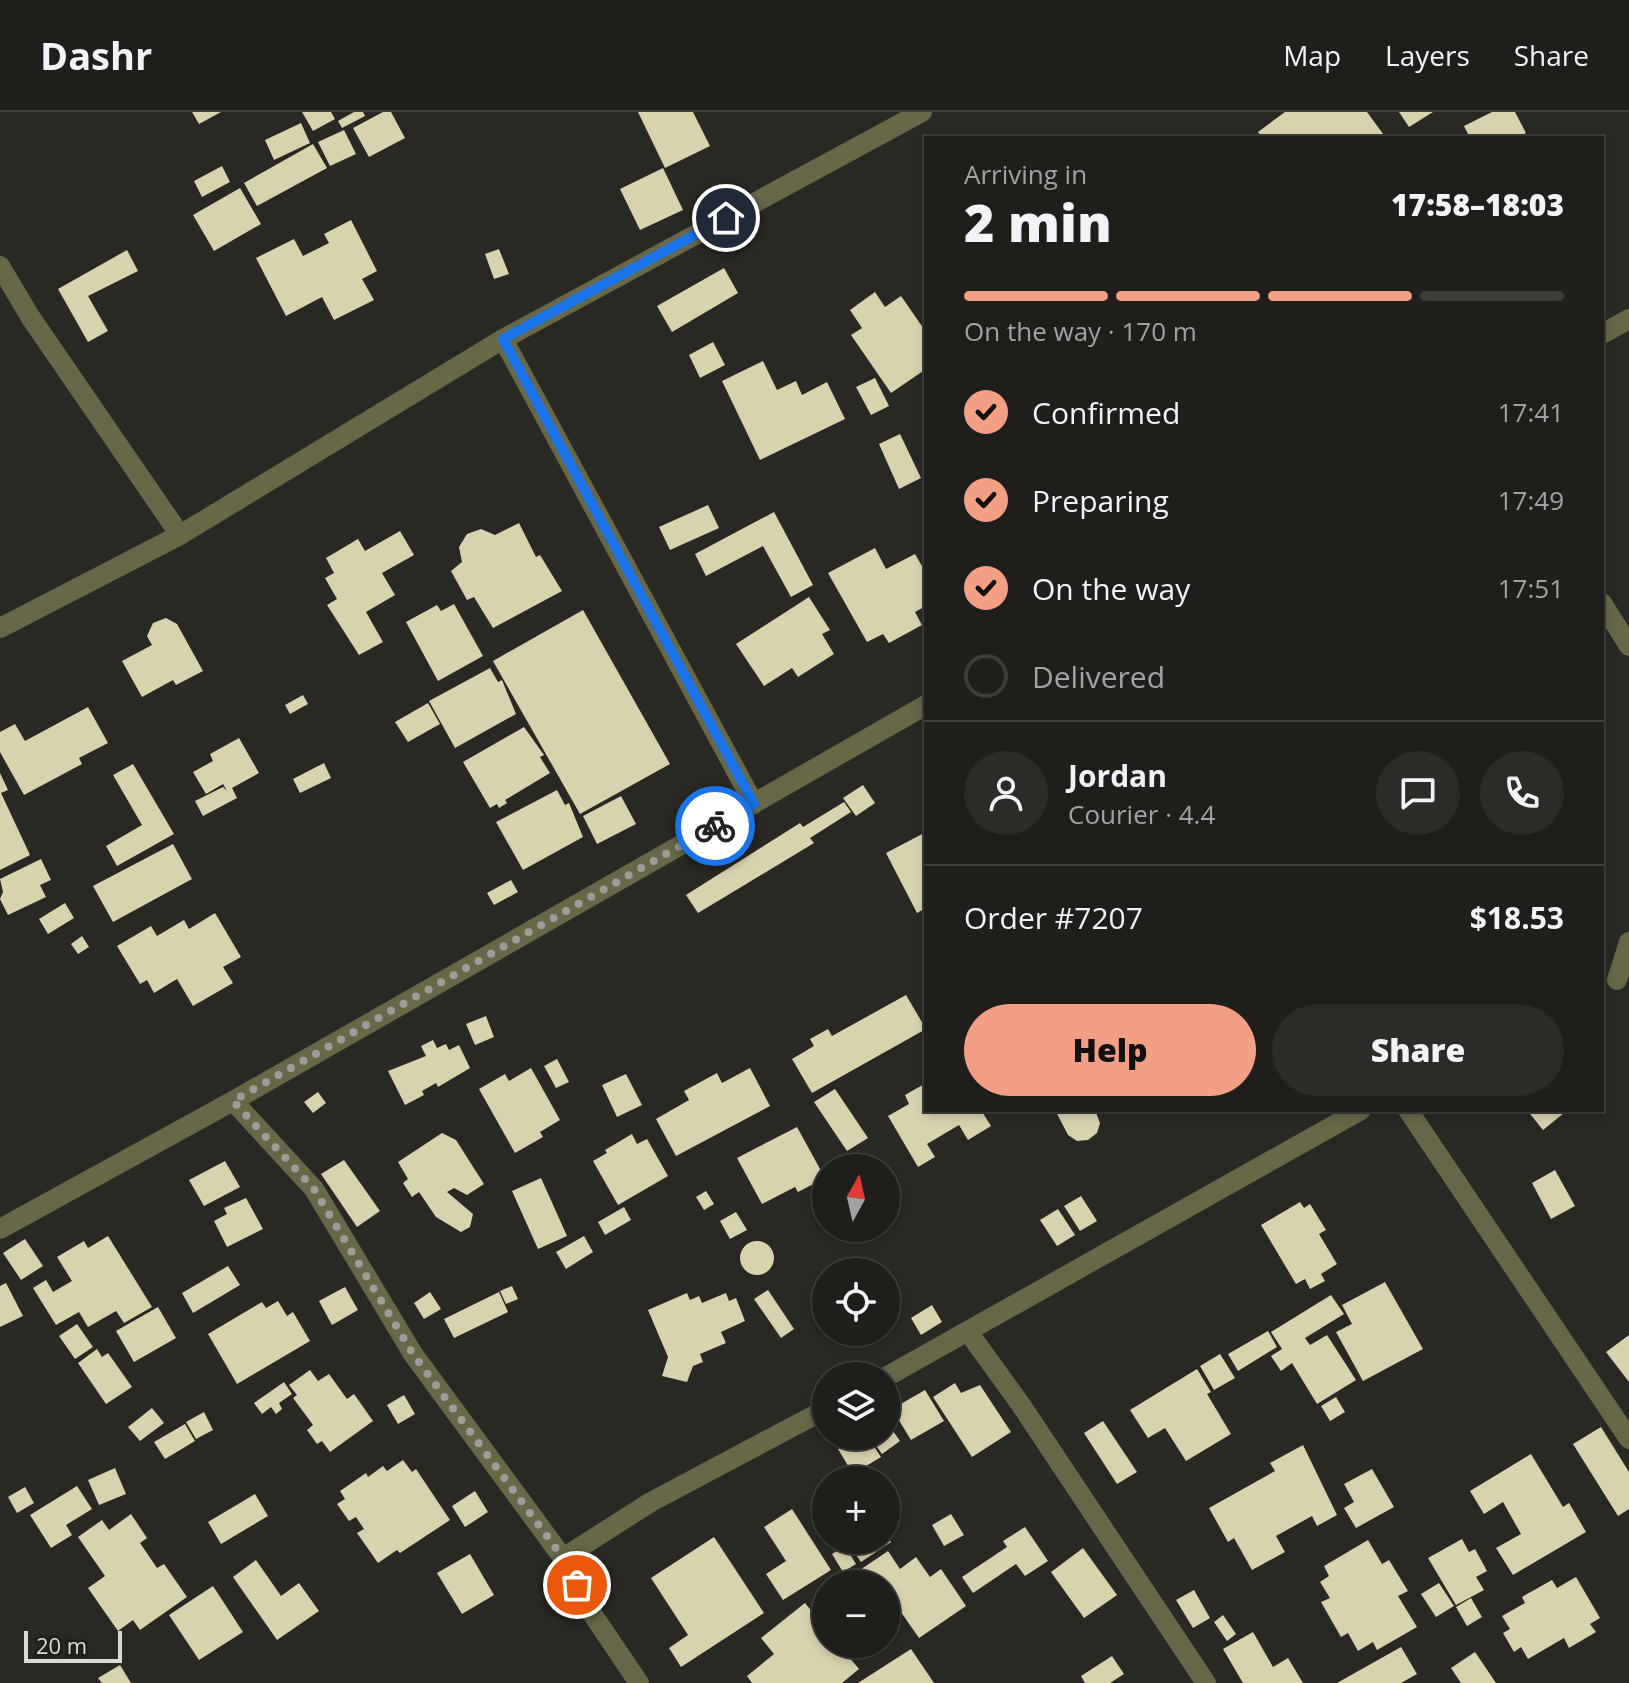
<!DOCTYPE html>
<html lang="en">
<head>
<meta charset="utf-8">
<style>
	body { margin:0; font-family:"Open Sans",sans-serif; background:#2c2b27; color:#f1f3f6; height:100vh; display:flex; flex-direction:column; font-size:30px; white-space:nowrap }
	* { box-sizing:border-box; margin:0 }
	p { font-size:26px; color:#a1a2a2 }
	.icon { flex:none; width:44px; height:44px; fill:none; stroke:currentColor; stroke-width:2; stroke-linecap:round; stroke-linejoin:round }
	.map { position:relative; flex:1; overflow:hidden }
	.panel { position:absolute; left:924px; top:24px; width:680px; height:976px; display:flex; flex-direction:column; background:#1f1e1a; border-radius:0px; box-shadow:0 4px 12px #0003,0 0 0 2px #3c3c39 }
	.panel>* { flex:none }
	.needle { width:52px; rotate:8deg }
	.controls { position:absolute; left:812px; top:1042px; display:grid; gap:16px }
	.controls a { display:grid; place-items:center; width:88px; height:88px; border-radius:50%; background:#1f1e1a; box-shadow:0 4px 12px #0003,0 0 0 2px #3c3c39; font-size:40px }
	.scale { position:absolute; left:24px; bottom:20px; width:98px; box-sizing:border-box; padding-left:8px; border:4px solid #dbdad7; border-top:0; font-size:22px; line-height:28px; white-space:nowrap; color:#dbdad7; -webkit-text-stroke:6px #201f1a; paint-order:stroke }
	.pin { position:absolute; display:grid; place-items:center; width:68px; height:68px; color:#fff; margin:-34px; border:4px solid #fff; border-radius:50%; box-shadow:0 2px 8px #0007 }
	.courier { position:absolute; display:grid; place-items:center; width:80px; height:80px; margin:-40px; border:6px solid #1a73e8; border-radius:50%; background:#fff; color:#222; box-shadow:0 2px 10px #0007 }
	.summary em { font-style:normal; font-weight:800 }
	.summary div { display:flex; flex-direction:column-reverse }
	.summary { display:flex; align-items:center; justify-content:space-between; height:136px; padding:0 40px }
	h1 { font-size:52px; font-weight:800; line-height:60px }
	.bar { display:grid; grid-template-columns:repeat(4,1fr); gap:12px 8px; align-content:center; height:96px; padding:0 40px }
	.bar i { height:10px; border-radius:6px; background:#3c3c39 }
	.bar .active { background:#f39f85 }
	.bar p { grid-column:span 4 }
	.line { display:flex; align-items:center; gap:20px; padding:0 40px; border-top:2px solid #3c3c39 }
	.line div { flex:1 }
	.round { display:grid; place-items:center; flex:none; width:84px; height:84px; border-radius:42px; background:#2c2b27 }
	ol { padding:0 40px; list-style:none }
	li { display:flex; align-items:center; gap:24px; height:88px }
	li p { margin-inline-start:auto }
	li .icon { padding:8px; border-radius:50%; background:#f39f85; color:#111; stroke-width:4 }
	li:last-child { color:#a1a2a2 }
	li i { width:44px; height:44px; border:4px solid #3c3c39; border-radius:50% }
	.cta { display:flex; gap:16px; margin-top:auto; padding:16px 40px }
	.cta a { flex:1; height:92px; border-radius:48px; background:#f39f85; color:#111; font-size:32px; font-weight:800; line-height:92px; text-align:center }
	.cta a+a { background:#2c2b27; color:#f1f3f6 }
	header { display:flex; align-items:center; gap:48px; box-sizing:border-box; height:112px; padding:0 40px; background:#1f1e1a; border-bottom:2px solid #3c3c39 }
	header strong { font-size:38px }
	nav { display:flex; gap:44px; margin-inline-start:auto; font-size:28px }
	.map>svg:first-child { display:block }
	.building { fill:#d8d3af }
	.lines { fill:none; stroke-linecap:round; stroke-linejoin:round }
	.minor { stroke:#676848; stroke-width:20 }
	.done { stroke:#9d9c98; stroke-width:8; stroke-dasharray:0 14.4 }
	.route { stroke:#1a73e8; stroke-width:10 }
</style>
</head>
<body>
<header>
<strong>Dashr</strong>
<nav><a>Map</a><a>Layers</a><a>Share</a></nav>
</header>
<div class="map">
<svg width="1629" height="1571" viewBox="0 0 1629 1571">
	<rect width="100%" height="100%" fill="#292823"/>
	<path class="building" d="M 192,0 L 221,0 L 199,12 Z
		M 302,0 L 331,0 L 335,7 L 313,19 Z
		M 354,0 L 363,0 L 365,4 L 342,16 L 338,9 Z
		M 383,0 L 391,0 L 405,26 L 369,45 L 353,16 Z
		M 638,0 L 693,0 L 710,34 L 665,56 Z
		M 1285,0 L 1367,0 L 1386,26 L 1262,26 L 1258,20 Z
		M 1399,0 L 1433,0 L 1409,15 Z
		M 1492,0 L 1515,0 L 1526,21 L 1516,26 L 1470,26 L 1464,14 Z
		M 301,11 L 310,31 L 274,48 L 265,28 Z
		M 344,18 L 356,42 L 330,54 L 318,30 Z
		M 313,32 L 327,56 L 257,94 L 244,71 Z
		M 222,54 L 230,70 L 202,85 L 194,69 Z
		M 663,56 L 683,98 L 640,118 L 620,77 Z
		M 240,76 L 261,112 L 214,139 L 193,103 Z
		M 351,108 L 377,159 L 362,167 L 374,188 L 334,208 L 322,185 L 286,204 L 256,146 L 294,127 L 303,144 L 329,131 L 324,122 Z
		M 499,137 L 509,162 L 494,167 L 485,142 Z
		M 127,138 L 138,159 L 88,184 L 108,219 L 88,230 L 58,177 Z
		M 724,156 L 738,181 L 672,220 L 657,194 Z
		M 875,180 L 885,195 L 901,184 L 926,220 L 926,257 L 891,281 L 851,223 L 862,216 L 850,198 Z
		M 713,230 L 725,253 L 700,266 L 689,243 Z
		M 763,249 L 777,278 L 796,269 L 802,283 L 827,270 L 845,307 L 760,348 L 722,269 Z
		M 875,266 L 889,294 L 871,303 L 856,275 Z
		M 900,322 L 921,366 L 899,377 L 879,332 Z
		M 708,393 L 719,416 L 670,438 L 659,415 Z
		M 774,400 L 813,473 L 791,485 L 763,434 L 706,464 L 695,442 Z
		M 519,411 L 536,445 L 540,443 L 562,479 L 493,516 L 474,485 L 467,488 L 451,459 L 462,450 L 459,435 L 467,422 L 481,417 L 495,423 Z
		M 400,419 L 414,443 L 382,461 L 395,483 L 366,500 L 383,530 L 359,543 L 327,493 L 337,487 L 325,466 L 334,461 L 326,446 L 358,427 L 365,439 Z
		M 875,436 L 886,457 L 915,442 L 926,461 L 926,494 L 915,500 L 922,513 L 889,531 L 883,522 L 867,530 L 828,461 Z
		M 809,485 L 830,518 L 822,522 L 834,542 L 798,565 L 792,556 L 764,574 L 736,532 Z
		M 454,492 L 483,544 L 438,569 L 406,510 L 437,493 L 441,499 Z
		M 583,498 L 670,652 L 580,702 L 493,549 Z
		M 166,506 L 177,512 L 203,559 L 176,573 L 173,568 L 142,585 L 122,549 L 152,533 L 147,524 L 153,511 Z
		M 490,556 L 498,570 L 502,568 L 516,602 L 455,636 L 429,589 Z
		M 303,583 L 308,592 L 290,602 L 285,593 Z
		M 428,591 L 440,612 L 408,630 L 395,610 Z
		M 88,595 L 108,631 L 79,646 L 82,652 L 24,683 L 0,640 L 0,620 L 15,612 L 25,629 Z
		M 524,615 L 544,643 L 540,645 L 550,661 L 505,688 L 507,691 L 499,696 L 497,692 L 490,696 L 463,650 Z
		M 239,626 L 259,661 L 232,676 L 237,686 L 203,704 L 195,689 L 223,675 L 227,679 L 223,672 L 206,682 L 193,660 L 213,649 L 210,642 Z
		M 324,651 L 331,666 L 300,681 L 293,667 Z
		M 133,652 L 174,722 L 117,754 L 106,734 L 142,713 L 113,663 Z
		M 0,661 L 8,678 L 1,681 L 30,743 L 0,758 Z
		M 863,673 L 875,691 L 856,704 L 843,686 Z
		M 557,678 L 565,693 L 569,691 L 583,725 L 523,758 L 496,710 Z
		M 621,684 L 636,712 L 597,732 L 583,704 Z
		M 844,690 L 851,700 L 810,726 L 814,731 L 698,801 L 686,783 L 800,711 L 803,715 Z
		M 926,720 L 926,796 L 917,801 L 886,741 Z
		M 173,732 L 192,767 L 113,810 L 93,774 Z
		M 41,747 L 51,768 L 40,773 L 46,785 L 8,803 L 0,787 L 3,780 L 0,767 Z
		M 511,768 L 518,780 L 494,793 L 487,781 Z
		M 65,791 L 74,806 L 48,822 L 39,807 Z
		M 215,801 L 241,845 L 223,855 L 233,871 L 193,894 L 177,867 L 154,881 L 147,868 L 140,872 L 117,834 L 151,814 L 157,824 L 184,808 L 189,817 Z
		M 82,824 L 89,835 L 78,842 L 71,832 Z
		M 906,883 L 926,917 L 812,981 L 792,947 L 814,934 L 810,927 L 828,917 L 832,924 Z
		M 486,904 L 494,925 L 475,933 L 466,912 Z
		M 433,928 L 437,936 L 446,932 L 449,938 L 459,933 L 470,956 L 438,975 L 436,971 L 422,979 L 424,983 L 405,993 L 388,959 L 426,944 L 421,934 Z
		M 557,947 L 569,970 L 556,976 L 544,954 Z
		M 531,956 L 560,1008 L 540,1020 L 543,1025 L 515,1041 L 479,977 L 505,962 L 509,969 Z
		M 750,956 L 770,994 L 676,1044 L 656,1007 L 689,988 L 684,979 L 717,961 L 722,971 Z
		M 626,962 L 642,993 L 617,1005 L 602,973 Z
		M 926,971 L 926,998 L 981,998 L 991,1014 L 968,1028 L 959,1013 L 927,1032 L 935,1045 L 918,1055 L 888,1004 L 909,992 L 905,983 Z
		M 835,977 L 868,1026 L 847,1039 L 814,990 Z
		M 318,980 L 326,991 L 313,1001 L 304,990 Z
		M 1055,998 L 1095,998 L 1100,1011 L 1097,1021 L 1088,1028 L 1077,1029 L 1068,1023 Z
		M 1527,998 L 1562,998 L 1564,1001 L 1543,1018 Z
		M 797,1015 L 825,1066 L 798,1080 L 795,1075 L 762,1092 L 737,1046 Z
		M 442,1021 L 456,1028 L 484,1072 L 467,1083 L 454,1076 L 447,1080 L 473,1102 L 470,1115 L 461,1120 L 436,1105 L 419,1080 L 412,1085 L 403,1071 L 408,1067 L 398,1050 Z
		M 632,1022 L 637,1032 L 647,1027 L 668,1064 L 618,1093 L 593,1049 L 607,1041 L 605,1038 Z
		M 344,1048 L 380,1099 L 357,1115 L 321,1062 Z
		M 225,1049 L 240,1075 L 204,1094 L 189,1068 Z
		M 1555,1058 L 1575,1094 L 1551,1107 L 1532,1071 Z
		M 541,1066 L 567,1124 L 538,1137 L 512,1079 Z
		M 706,1079 L 714,1092 L 704,1098 L 696,1085 Z
		M 1081,1084 L 1097,1109 L 1080,1119 L 1064,1094 Z
		M 246,1086 L 263,1117 L 227,1135 L 214,1109 L 227,1102 L 224,1096 Z
		M 1300,1090 L 1304,1096 L 1310,1092 L 1326,1118 L 1319,1122 L 1337,1152 L 1321,1162 L 1325,1169 L 1310,1177 L 1305,1167 L 1296,1172 L 1261,1113 Z
		M 624,1095 L 631,1108 L 605,1123 L 598,1110 Z
		M 1058,1097 L 1075,1123 L 1057,1134 L 1040,1108 Z
		M 736,1100 L 747,1118 L 730,1127 L 720,1109 Z
		M 108,1124 L 152,1195 L 124,1211 L 116,1199 L 88,1215 L 79,1200 L 56,1213 L 33,1176 L 46,1168 L 53,1180 L 72,1169 L 57,1145 L 84,1129 L 88,1136 Z
		M 584,1124 L 593,1140 L 566,1157 L 556,1140 Z
		M 25,1127 L 43,1154 L 21,1168 L 3,1141 Z
		M740 1146a17 17 0 1 1 34 0a17 17 0 1 1-34 0Z
		M 228,1154 L 240,1173 L 193,1201 L 182,1181 Z
		M 1385,1170 L 1423,1237 L 1363,1269 L 1336,1220 L 1352,1212 L 1342,1193 Z
		M 6,1171 L 23,1204 L 0,1215 L 0,1174 Z
		M 512,1174 L 518,1187 L 506,1192 L 500,1179 Z
		M 345,1175 L 358,1198 L 332,1213 L 319,1189 Z
		M 768,1178 L 794,1217 L 781,1226 L 754,1187 Z
		M 430,1180 L 441,1197 L 424,1207 L 414,1191 Z
		M 499,1180 L 508,1200 L 454,1226 L 444,1207 Z
		M 687,1181 L 690,1188 L 699,1184 L 702,1191 L 726,1181 L 729,1189 L 736,1186 L 745,1209 L 721,1220 L 726,1231 L 700,1242 L 703,1250 L 693,1254 L 687,1270 L 662,1264 L 668,1245 L 648,1198 Z
		M 1331,1183 L 1344,1202 L 1305,1226 L 1310,1233 L 1327,1223 L 1356,1268 L 1317,1292 L 1292,1251 L 1281,1259 L 1271,1244 L 1282,1237 L 1271,1220 Z
		M 278,1189 L 287,1204 L 293,1200 L 310,1229 L 237,1272 L 208,1222 L 262,1190 L 266,1196 Z
		M 932,1193 L 942,1210 L 921,1223 L 911,1206 Z
		M 158,1195 L 176,1226 L 134,1250 L 116,1219 Z
		M 77,1212 L 93,1235 L 75,1247 L 59,1224 Z
		M 1268,1219 L 1277,1235 L 1238,1259 L 1228,1242 Z
		M 1629,1223 L 1629,1270 L 1606,1240 Z
		M 97,1237 L 102,1245 L 108,1241 L 132,1275 L 106,1292 L 78,1251 Z
		M 1220,1242 L 1235,1266 L 1214,1278 L 1200,1254 Z
		M 1197,1257 L 1211,1280 L 1207,1282 L 1231,1322 L 1186,1349 L 1165,1316 L 1148,1326 L 1130,1298 Z
		M 310,1258 L 318,1269 L 329,1262 L 347,1287 L 354,1282 L 373,1309 L 330,1340 L 322,1329 L 317,1332 L 307,1318 L 313,1313 L 293,1286 L 297,1283 L 289,1273 Z
		M 284,1270 L 292,1282 L 279,1291 L 282,1297 L 276,1302 L 271,1295 L 262,1302 L 254,1291 Z
		M 955,1271 L 961,1281 L 980,1273 L 1011,1320 L 972,1345 L 933,1285 Z
		M 925,1278 L 944,1309 L 911,1328 L 892,1297 Z
		M 404,1283 L 415,1302 L 398,1312 L 387,1293 Z
		M 1336,1285 L 1345,1300 L 1330,1309 L 1321,1294 Z
		M 152,1296 L 164,1311 L 140,1329 L 128,1315 Z
		M 204,1300 L 213,1318 L 196,1327 L 186,1310 Z
		M 886,1309 L 900,1329 L 882,1342 L 869,1324 L 886,1324 Z
		M 1103,1309 L 1137,1360 L 1117,1372 L 1084,1321 Z
		M 185,1312 L 195,1329 L 165,1347 L 154,1330 Z
		M 1601,1315 L 1629,1360 L 1629,1397 L 1618,1404 L 1573,1332 Z
		M 859,1324 L 867,1324 L 881,1345 L 853,1362 L 838,1337 Z
		M 1303,1333 L 1337,1403 L 1317,1414 L 1312,1404 L 1276,1424 L 1285,1440 L 1252,1458 L 1234,1426 L 1228,1430 L 1209,1396 L 1275,1359 L 1270,1351 Z
		M 1531,1342 L 1563,1395 L 1569,1391 L 1586,1420 L 1513,1463 L 1496,1436 L 1521,1422 L 1503,1390 L 1484,1402 L 1470,1379 Z
		M 403,1348 L 412,1360 L 416,1357 L 450,1408 L 400,1441 L 397,1438 L 378,1451 L 357,1421 L 364,1417 L 356,1405 L 349,1409 L 337,1392 L 345,1387 L 340,1379 L 366,1361 L 368,1365 L 383,1354 L 387,1359 Z
		M 115,1356 L 126,1382 L 99,1393 L 88,1368 Z
		M 1372,1357 L 1394,1395 L 1356,1416 L 1344,1396 L 1354,1390 L 1344,1372 Z
		M 77,1374 L 92,1397 L 66,1413 L 72,1423 L 51,1436 L 30,1403 Z
		M 25,1375 L 34,1391 L 17,1401 L 8,1385 Z
		M 475,1379 L 488,1400 L 465,1415 L 452,1394 Z
		M 255,1382 L 268,1404 L 221,1432 L 208,1410 Z
		M 792,1397 L 831,1458 L 783,1488 L 766,1462 L 786,1449 L 764,1415 Z
		M 131,1402 L 147,1426 L 140,1431 L 157,1456 L 164,1452 L 187,1485 L 140,1518 L 133,1508 L 118,1519 L 88,1476 L 105,1464 L 78,1425 L 102,1408 L 109,1418 Z
		M 951,1402 L 964,1423 L 944,1434 L 932,1413 Z
		M 1025,1415 L 1048,1449 L 1025,1464 L 1016,1452 L 973,1481 L 962,1465 L 1007,1435 L 1003,1429 Z
		M 886,1423 L 891,1430 L 861,1450 L 849,1432 L 855,1428 L 886,1428 Z
		M 714,1425 L 764,1501 L 681,1555 L 669,1536 L 688,1523 L 651,1466 Z
		M 1462,1427 L 1469,1440 L 1475,1437 L 1487,1459 L 1476,1465 L 1484,1478 L 1456,1493 L 1428,1446 Z
		M 1368,1428 L 1382,1452 L 1389,1448 L 1408,1479 L 1398,1484 L 1417,1515 L 1377,1538 L 1373,1530 L 1358,1539 L 1348,1521 L 1341,1525 L 1321,1490 L 1330,1486 L 1320,1470 L 1329,1464 L 1324,1454 Z
		M 845,1434 L 856,1452 L 843,1460 L 832,1442 Z
		M 1083,1436 L 1117,1483 L 1084,1506 L 1051,1460 Z
		M 888,1439 L 900,1457 L 916,1445 L 930,1465 L 941,1457 L 966,1494 L 919,1526 L 896,1493 L 888,1498 L 886,1496 L 886,1472 L 870,1472 L 860,1458 Z
		M 470,1442 L 494,1483 L 462,1502 L 437,1461 Z
		M 256,1448 L 281,1484 L 299,1471 L 319,1499 L 277,1528 L 233,1465 Z
		M 1576,1465 L 1600,1506 L 1590,1512 L 1596,1520 L 1569,1536 L 1564,1526 L 1528,1547 L 1521,1535 L 1514,1540 L 1503,1521 L 1510,1517 L 1502,1504 L 1525,1491 L 1522,1485 L 1552,1468 L 1557,1476 Z
		M 1439,1471 L 1454,1494 L 1436,1505 L 1421,1482 Z
		M 213,1474 L 243,1520 L 199,1548 L 169,1503 Z
		M 1194,1478 L 1210,1506 L 1193,1516 L 1176,1488 Z
		M 1471,1486 L 1482,1505 L 1467,1514 L 1456,1495 Z
		M 805,1491 L 826,1517 L 826,1532 L 838,1532 L 859,1557 L 842,1571 L 752,1571 L 747,1564 L 774,1542 L 761,1526 Z
		M 1223,1503 L 1236,1522 L 1227,1529 L 1214,1510 Z
		M 1253,1520 L 1273,1555 L 1288,1546 L 1303,1571 L 1243,1571 L 1223,1537 Z
		M 1401,1535 L 1417,1562 L 1401,1571 L 1337,1571 Z
		M 911,1537 L 934,1571 L 858,1571 Z
		M 1475,1540 L 1496,1571 L 1461,1571 L 1451,1556 Z
		M 1112,1544 L 1124,1562 L 1110,1571 L 1085,1571 L 1081,1564 Z
		M 120,1553 L 131,1571 L 102,1571 L 98,1566 Z"/>
	<g class="lines">
		<path class="minor" d="M 0,154 L 31,206 L 180,423
			M 1602,222 L 1629,207
			M 503,227 L 754,692
			M 1602,491 L 1629,534
			M 0,516 L 180,423 L 503,227 L 922,0
			M 1617,868 L 1629,830
			M 233,989 L 314,1077 L 413,1242 L 563,1446 L 591,1500 L 639,1571
			M 1408,998 L 1629,1327
			M 0,1117 L 233,989 L 926,593
			M 969,1221 L 1021,1293 L 1206,1571
			M 886,1265 L 1361,998
			M 563,1446 L 651,1390 L 826,1297"/>
	</g>
	<g class="lines">
		<path class="done" d="M 577,1473 L 563,1446 L 413,1242 L 314,1077 L 233,989 L 715,714"/>
		<path class="route" d="M 715,714 L 754,692 L 503,227 L 726,106"/>
	</g>
</svg>
<div class="controls">
<a><svg class="needle" viewBox="-14 -14 28 28"><path d="M0-13l5 13h-10z" fill="#e53935"/><path d="M0 13l5-13h-10z" fill="#a1a2a2"/></svg></a>
<a><svg class="icon" aria-label="locate" viewBox="0 0 24 24"><circle cx="12" cy="12" r="6"/><path d="M12 2v4M12 18v4M2 12h4M18 12h4"/></svg></a>
<a><svg class="icon" aria-label="layers" viewBox="0 0 24 24"><path d="M12 4l9 5-9 5-9-5zM3 14l9 5 9-5"/></svg></a>
<a>+</a>
<a>−</a>
</div>
<div class="scale">20 m</div>
<div class="pin" style="left:577px;top:1473px;background:#ea580c"><svg class="icon" aria-label="bag" viewBox="0 0 24 24"><path d="M5 8h14l-1 12H6zM9 8a3 3 0 0 1 6 0"/></svg></div>
<div class="pin" style="left:726px;top:106px;background:#1f2937"><svg class="icon" aria-label="home" viewBox="0 0 24 24"><path d="M3 11l9-7 9 7M6 9v11h12V9"/></svg></div>
<div class="courier" style="left:715px;top:714px"><svg class="icon" aria-label="bike" viewBox="0 0 24 24"><circle cx="6" cy="16" r="4"/><circle cx="18" cy="16" r="4"/><path d="M6 16l4-8h5l3 8M10 8l3 8H6M13 5h3"/></svg></div>
<section class="panel">
<div class="summary"><div><h1>2 min</h1><p>Arriving in</p></div><em>17:58–18:03</em></div>
<div class="bar"><i class="active"></i><i class="active"></i><i class="active"></i><i></i><p>On the way · 170 m</p></div>
<ol>
<li><svg class="icon" aria-label="check" viewBox="0 0 24 24"><path d="M5 12l5 5 9-10"/></svg>Confirmed<p>17:41</p></li>
<li><svg class="icon" aria-label="check" viewBox="0 0 24 24"><path d="M5 12l5 5 9-10"/></svg>Preparing<p>17:49</p></li>
<li><svg class="icon" aria-label="check" viewBox="0 0 24 24"><path d="M5 12l5 5 9-10"/></svg>On the way<p>17:51</p></li>
<li><i></i>Delivered</li>
</ol>
<div class="line" style="height:144px"><a class="round"><svg class="icon" aria-label="person" viewBox="0 0 24 24"><circle cx="12" cy="8" r="4"/><path d="M4 21q1-7 8-7t8 7"/></svg></a><div><b>Jordan</b><p>Courier · 4.4</p></div><a class="round"><svg class="icon" aria-label="chat" viewBox="0 0 24 24"><path d="M4 5h16v11H9l-5 4z"/></svg></a><a class="round"><svg class="icon" aria-label="phone" viewBox="0 0 24 24"><path d="M5 4h4l2 5-3 2q2 4 5 5l2-3 5 2v4C11 20 4 13 5 4z"/></svg></a></div>
<div class="line" style="height:104px"><div>Order #7207</div><b>$18.53</b></div>
<div class="cta"><a>Help</a><a>Share</a></div>
</section>
</div>
</body>
</html>
